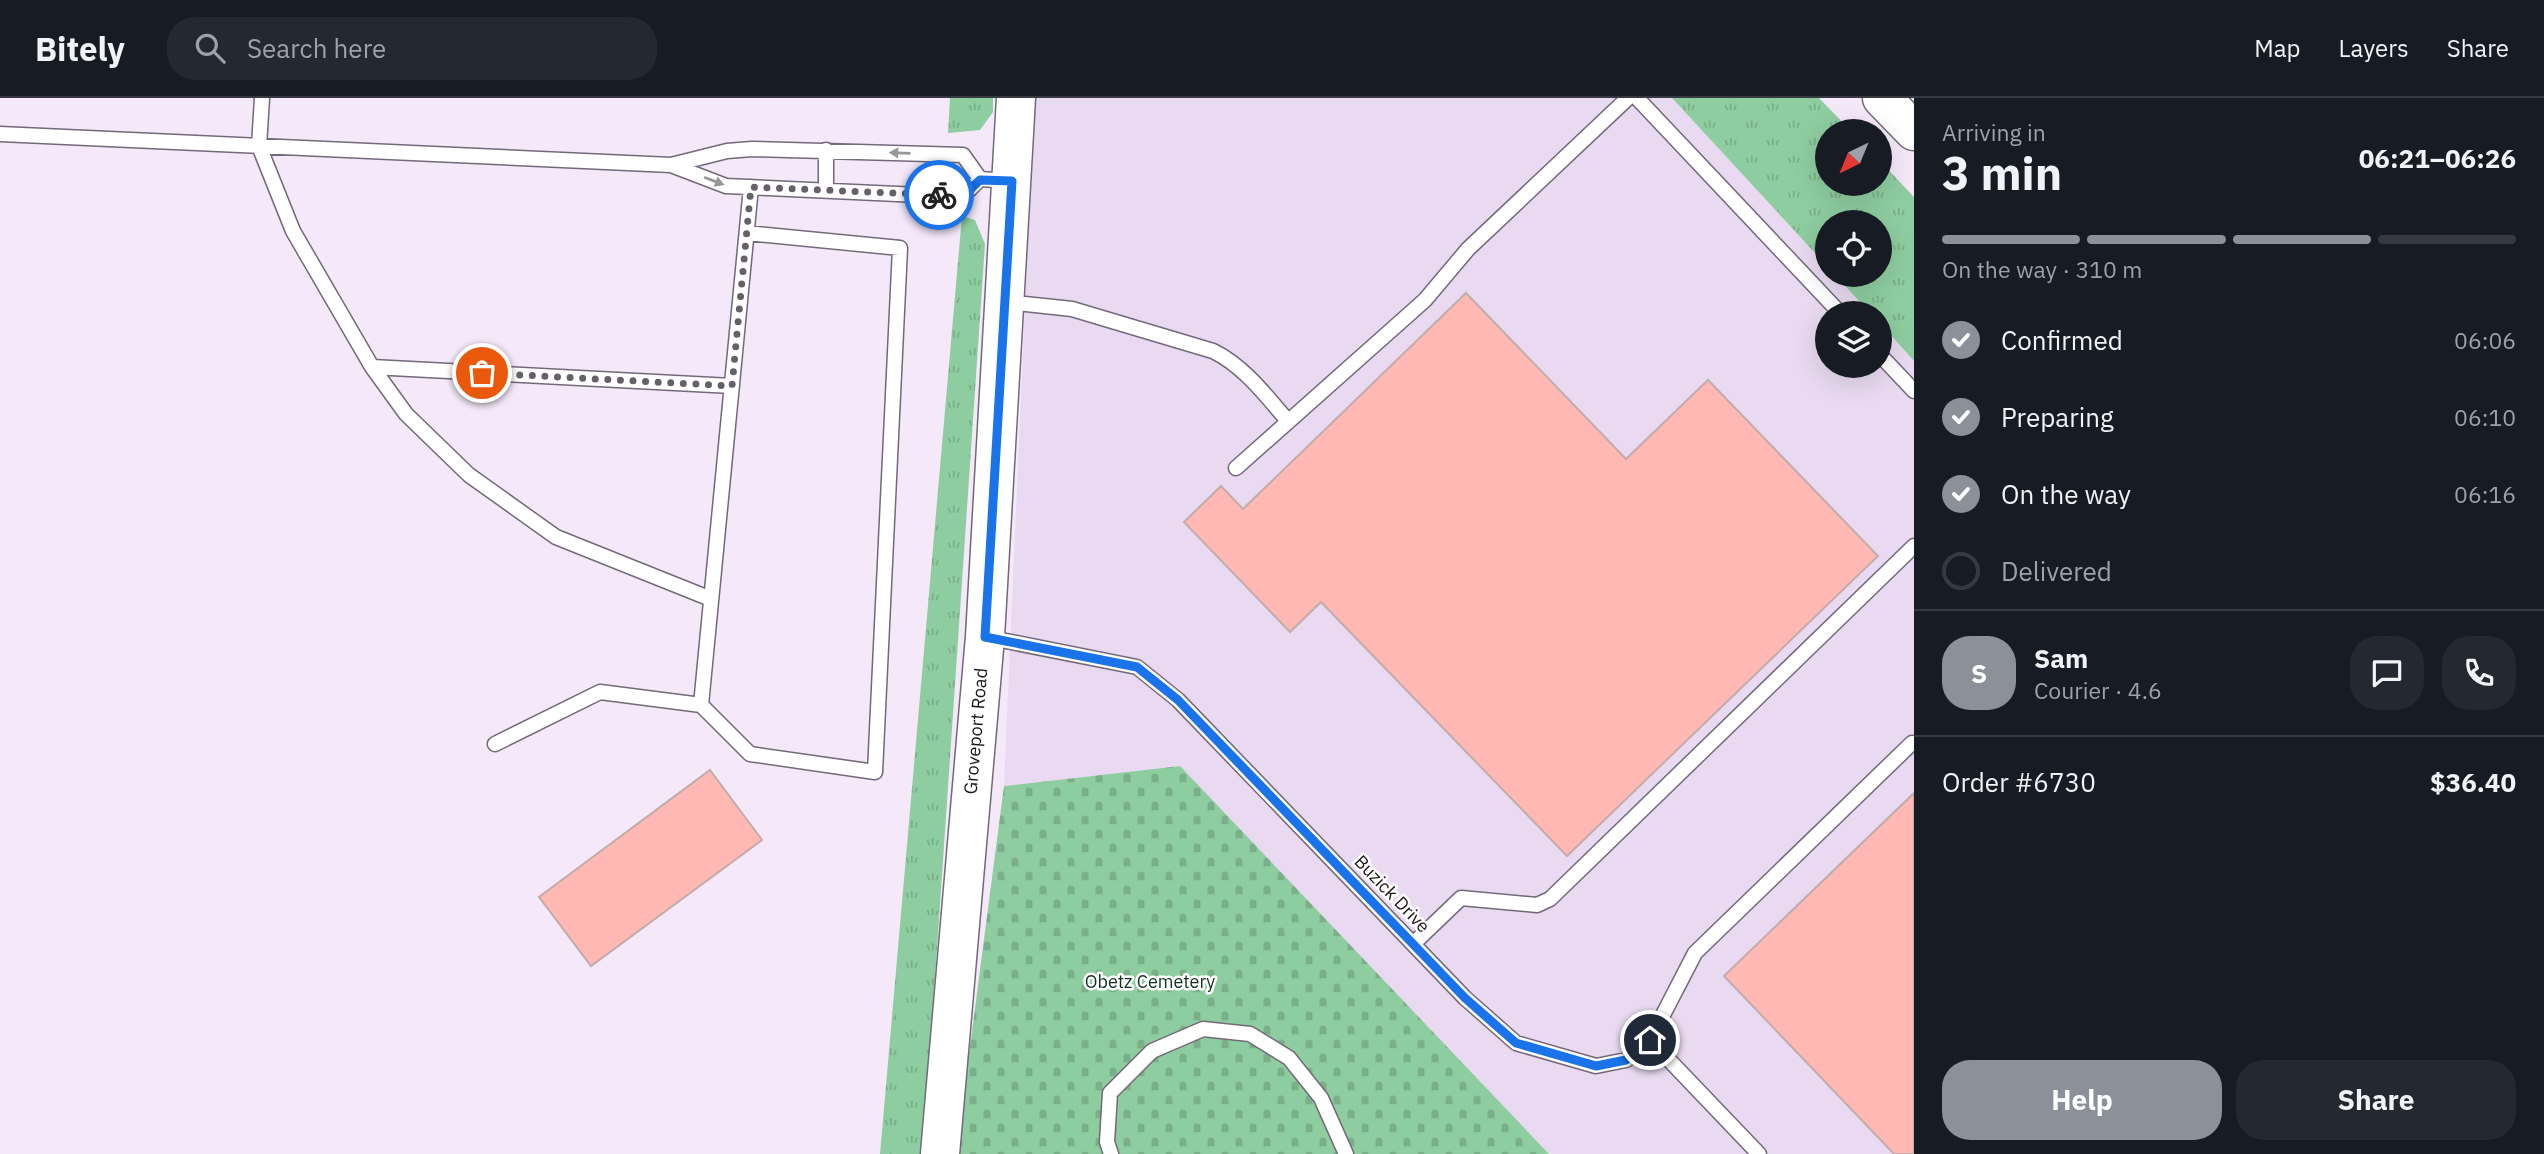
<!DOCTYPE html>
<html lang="en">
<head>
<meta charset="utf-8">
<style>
	body { margin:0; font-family:"IBM Plex Sans",sans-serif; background:#242831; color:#f1f3f6; height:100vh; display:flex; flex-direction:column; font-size:26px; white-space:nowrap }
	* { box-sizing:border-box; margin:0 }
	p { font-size:23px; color:#9ea1a6 }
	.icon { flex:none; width:38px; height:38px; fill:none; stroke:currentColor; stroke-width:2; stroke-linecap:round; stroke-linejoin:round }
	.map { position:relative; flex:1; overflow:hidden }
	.details { display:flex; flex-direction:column; background:#171b24; width:630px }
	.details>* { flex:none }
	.needle { width:46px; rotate:223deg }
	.tools { position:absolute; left:1815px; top:21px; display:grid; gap:14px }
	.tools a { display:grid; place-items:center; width:77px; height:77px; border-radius:50%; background:#171b24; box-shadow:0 7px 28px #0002; font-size:35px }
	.pin { position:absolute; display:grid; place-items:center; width:60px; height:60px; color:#fff; margin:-30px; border:4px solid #fff; border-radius:50%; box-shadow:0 2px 7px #0007 }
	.courier { position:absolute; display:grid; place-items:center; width:70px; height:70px; margin:-35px; border:5px solid #1a73e8; border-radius:50%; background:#fff; color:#222; box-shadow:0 2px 9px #0007 }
	.summary em { font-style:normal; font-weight:700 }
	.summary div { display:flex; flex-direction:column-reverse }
	.summary { display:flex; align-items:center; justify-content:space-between; height:119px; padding:0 28px }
	h1 { font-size:46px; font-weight:700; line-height:52px }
	.bar { display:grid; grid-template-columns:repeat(4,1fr); gap:10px 7px; align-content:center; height:84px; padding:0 28px }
	.bar i { height:9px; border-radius:5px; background:#363941 }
	.bar .current { background:#8c9099 }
	.bar p { grid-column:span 4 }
	.line { display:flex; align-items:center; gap:18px; padding:0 28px; border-top:2px solid #363941 }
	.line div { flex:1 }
	.round { display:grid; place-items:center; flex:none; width:74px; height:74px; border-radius:28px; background:#242831 }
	ol { padding:0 28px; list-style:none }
	li { display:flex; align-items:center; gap:21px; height:77px }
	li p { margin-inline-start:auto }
	li .icon { padding:7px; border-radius:50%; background:#8c9099; color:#fff; stroke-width:4 }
	li:last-child { color:#9ea1a6 }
	li i { width:38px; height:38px; border:4px solid #363941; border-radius:50% }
	.primary-button { display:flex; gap:14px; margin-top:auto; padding:14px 28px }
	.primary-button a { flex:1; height:80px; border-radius:28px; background:#8c9099; color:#fff; font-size:28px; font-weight:700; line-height:80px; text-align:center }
	.primary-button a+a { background:#242831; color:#f1f3f6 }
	header { display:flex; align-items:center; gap:42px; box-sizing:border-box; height:98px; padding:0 35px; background:#171b24; border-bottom:2px solid #363941 }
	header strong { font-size:33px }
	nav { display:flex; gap:38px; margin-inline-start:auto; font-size:24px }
	.search { width:490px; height:63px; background:#242831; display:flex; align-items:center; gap:18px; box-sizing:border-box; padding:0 24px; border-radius:28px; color:#9ea1a6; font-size:26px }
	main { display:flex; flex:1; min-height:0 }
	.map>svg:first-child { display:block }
	.built { fill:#e9daf1 }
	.grass { fill:url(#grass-tufts) }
	.cemetery { fill:url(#cemetery-stones) }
	.building { fill:#ffb8b4; stroke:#c2acaa; stroke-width:2 }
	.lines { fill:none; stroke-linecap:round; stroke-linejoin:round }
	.lane-casing { stroke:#736978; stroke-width:17 }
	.primary-casing { stroke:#736978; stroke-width:41 }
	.highway-casing { stroke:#736978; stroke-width:41 }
	.lane { stroke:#fff; stroke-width:14 }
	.primary { stroke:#fff; stroke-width:38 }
	.highway { stroke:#fff; stroke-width:38 }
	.oneway { fill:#989699 }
	.done { stroke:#666069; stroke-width:7; stroke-dasharray:0 12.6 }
	.route { stroke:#1a73e8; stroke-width:9 }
	.labels { text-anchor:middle; stroke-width:5; stroke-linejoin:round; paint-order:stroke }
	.street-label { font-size:18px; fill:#1a161c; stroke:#fff }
	.park-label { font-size:18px; fill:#11311c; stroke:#fff }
</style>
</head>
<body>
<header>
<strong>Bitely</strong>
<div class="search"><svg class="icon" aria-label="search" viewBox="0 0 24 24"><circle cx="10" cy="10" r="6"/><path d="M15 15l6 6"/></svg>Search here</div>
<nav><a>Map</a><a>Layers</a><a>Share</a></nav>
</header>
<main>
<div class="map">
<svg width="1914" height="1056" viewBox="0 0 1914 1056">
	<defs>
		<pattern id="grass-tufts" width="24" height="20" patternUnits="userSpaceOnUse" patternTransform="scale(1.75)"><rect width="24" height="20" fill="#8ecda0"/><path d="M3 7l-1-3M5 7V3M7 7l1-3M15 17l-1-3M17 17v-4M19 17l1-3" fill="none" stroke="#7aaf89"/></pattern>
		<pattern id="cemetery-stones" width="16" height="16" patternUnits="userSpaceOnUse" patternTransform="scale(1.75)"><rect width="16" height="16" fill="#8ecda0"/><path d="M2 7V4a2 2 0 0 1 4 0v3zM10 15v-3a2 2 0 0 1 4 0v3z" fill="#7aaf89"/></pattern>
	</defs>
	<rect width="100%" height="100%" fill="#f4e8f9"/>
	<path class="built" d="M 1034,0 L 1672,0 L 1827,168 L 1827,177 L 1835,177 L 1870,215 L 1827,215 L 1827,268 L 1880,268 L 1880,225 L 1914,263 L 1914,1056 L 1549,1056 L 1180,669 L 1004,688 Z"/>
	<path class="grass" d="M 950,0 L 993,0 L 993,14 L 980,32 L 948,35 Z
		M 1672,0 L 1819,0 L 1851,33 L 1827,33 L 1827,86 L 1880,86 L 1880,63 L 1914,99 L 1914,263 L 1880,225 L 1880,215 L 1870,215 L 1835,177 L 1880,177 L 1880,124 L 1827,124 L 1827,168 Z
		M 962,118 L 975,122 L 985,146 L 923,1056 L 880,1056 Z"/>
	<path class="cemetery" d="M 1180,668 L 1549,1056 L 956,1056 L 1004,688 Z"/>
	<path class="building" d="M 1466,195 L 1626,361 L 1708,282 L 1878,458 L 1567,758 L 1321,504 L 1290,534 L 1184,424 L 1221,388 L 1243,411 Z
		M 710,672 L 762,742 L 591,868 L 539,799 Z
		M 1914,695 L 1914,1056 L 1894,1056 L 1724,878 Z"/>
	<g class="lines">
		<g class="lane-casing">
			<path id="lane" d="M 262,0 L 259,48 L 293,133 L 372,269 L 406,316 L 469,377 L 556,439 L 711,501
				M 1637,0 L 1840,215
				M 0,36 L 671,67
				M 980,81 L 963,57 L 752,51 L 727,53 L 671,67 L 726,88 L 962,99 L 980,81 L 1011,83
				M 826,92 L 826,52
				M 747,135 L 900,150 L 875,674 L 750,656 L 701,607 L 751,89
				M 1007,204 L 1072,211 L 1213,253 C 1244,268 1266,298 1288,323
				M 1880,257 L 1914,293
				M 372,269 L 732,288
				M 1236,370 L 1425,202 L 1468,151 L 1628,0
				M 986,539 L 1137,569 L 1178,602 L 1465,900 L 1516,945 L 1596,968 L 1626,962 L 1650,942 L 1759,1056
				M 495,646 L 600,594 L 701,607
				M 1413,846 L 1461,800 L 1537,807 L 1550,801 L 1914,448
				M 1650,942 L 1695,855 L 1912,645
				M 1111,1056 L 1107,1044 L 1110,995 L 1152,953 L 1203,931 L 1250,936 L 1289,960 L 1321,1000 L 1346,1056"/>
		</g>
		<g class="primary-casing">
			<path id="primary" d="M 940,1056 L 985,539 L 1016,0"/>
		</g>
		<g class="highway-casing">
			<path id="highway" d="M 1882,0 L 1914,33"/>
		</g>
		<use href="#lane" class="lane"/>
		<use href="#primary" class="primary"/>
		<use href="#highway" class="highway"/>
	</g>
	<defs><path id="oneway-solid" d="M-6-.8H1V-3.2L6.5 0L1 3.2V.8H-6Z" transform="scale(1.75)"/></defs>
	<g class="oneway">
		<use href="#oneway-solid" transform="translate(900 55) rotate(-178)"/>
		<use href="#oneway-solid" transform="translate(714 83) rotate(21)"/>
	</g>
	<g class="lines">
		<path class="done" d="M 482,275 L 732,288 L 751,89 L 939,97"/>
		<path class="route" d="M 939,97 L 962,99 L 980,82 L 1012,83 L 985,539 L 1137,569 L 1178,602 L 1465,900 L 1516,945 L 1596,968 L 1626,962 L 1650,942"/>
	</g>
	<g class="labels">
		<g class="street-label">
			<text transform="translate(976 633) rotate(-85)" y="6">Groveport Road</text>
			<text transform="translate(1392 796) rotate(46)" y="6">Buzick Drive</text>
		</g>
		<g class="park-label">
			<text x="1150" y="890">Obetz Cemetery</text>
		</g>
	</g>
</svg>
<div class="tools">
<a><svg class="needle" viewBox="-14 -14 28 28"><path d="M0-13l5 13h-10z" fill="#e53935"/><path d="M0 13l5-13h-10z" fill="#9ea1a6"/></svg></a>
<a><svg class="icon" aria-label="locate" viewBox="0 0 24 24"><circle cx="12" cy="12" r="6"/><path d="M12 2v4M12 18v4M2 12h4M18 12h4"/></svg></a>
<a><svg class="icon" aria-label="layers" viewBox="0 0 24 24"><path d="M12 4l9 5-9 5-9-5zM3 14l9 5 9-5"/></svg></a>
</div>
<div class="pin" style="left:482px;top:275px;background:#ea580c"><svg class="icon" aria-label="bag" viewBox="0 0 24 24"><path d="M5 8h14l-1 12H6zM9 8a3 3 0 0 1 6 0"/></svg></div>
<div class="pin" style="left:1650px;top:942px;background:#1f2937"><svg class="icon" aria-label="home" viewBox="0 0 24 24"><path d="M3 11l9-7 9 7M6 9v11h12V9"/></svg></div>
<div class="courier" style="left:939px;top:97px"><svg class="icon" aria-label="bike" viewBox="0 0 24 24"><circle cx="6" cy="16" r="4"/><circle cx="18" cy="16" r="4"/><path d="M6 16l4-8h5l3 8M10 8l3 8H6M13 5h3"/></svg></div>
</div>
<section class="details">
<div class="summary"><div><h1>3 min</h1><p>Arriving in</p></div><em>06:21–06:26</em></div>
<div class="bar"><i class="current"></i><i class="current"></i><i class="current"></i><i></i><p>On the way · 310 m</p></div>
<ol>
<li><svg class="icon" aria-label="check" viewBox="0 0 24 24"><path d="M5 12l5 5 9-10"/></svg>Confirmed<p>06:06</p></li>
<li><svg class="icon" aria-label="check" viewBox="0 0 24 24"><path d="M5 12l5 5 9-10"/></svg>Preparing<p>06:10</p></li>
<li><svg class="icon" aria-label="check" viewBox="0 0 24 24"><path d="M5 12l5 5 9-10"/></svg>On the way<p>06:16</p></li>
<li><i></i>Delivered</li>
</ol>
<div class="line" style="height:126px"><b class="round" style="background:#8c9099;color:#fff">S</b><div><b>Sam</b><p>Courier · 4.6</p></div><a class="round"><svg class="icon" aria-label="chat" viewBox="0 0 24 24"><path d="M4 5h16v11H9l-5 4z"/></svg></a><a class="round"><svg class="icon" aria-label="phone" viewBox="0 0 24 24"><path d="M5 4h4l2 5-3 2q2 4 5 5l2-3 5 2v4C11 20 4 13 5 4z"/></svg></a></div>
<div class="line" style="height:91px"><div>Order #6730</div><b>$36.40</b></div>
<div class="primary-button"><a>Help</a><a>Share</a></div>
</section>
</main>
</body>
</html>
